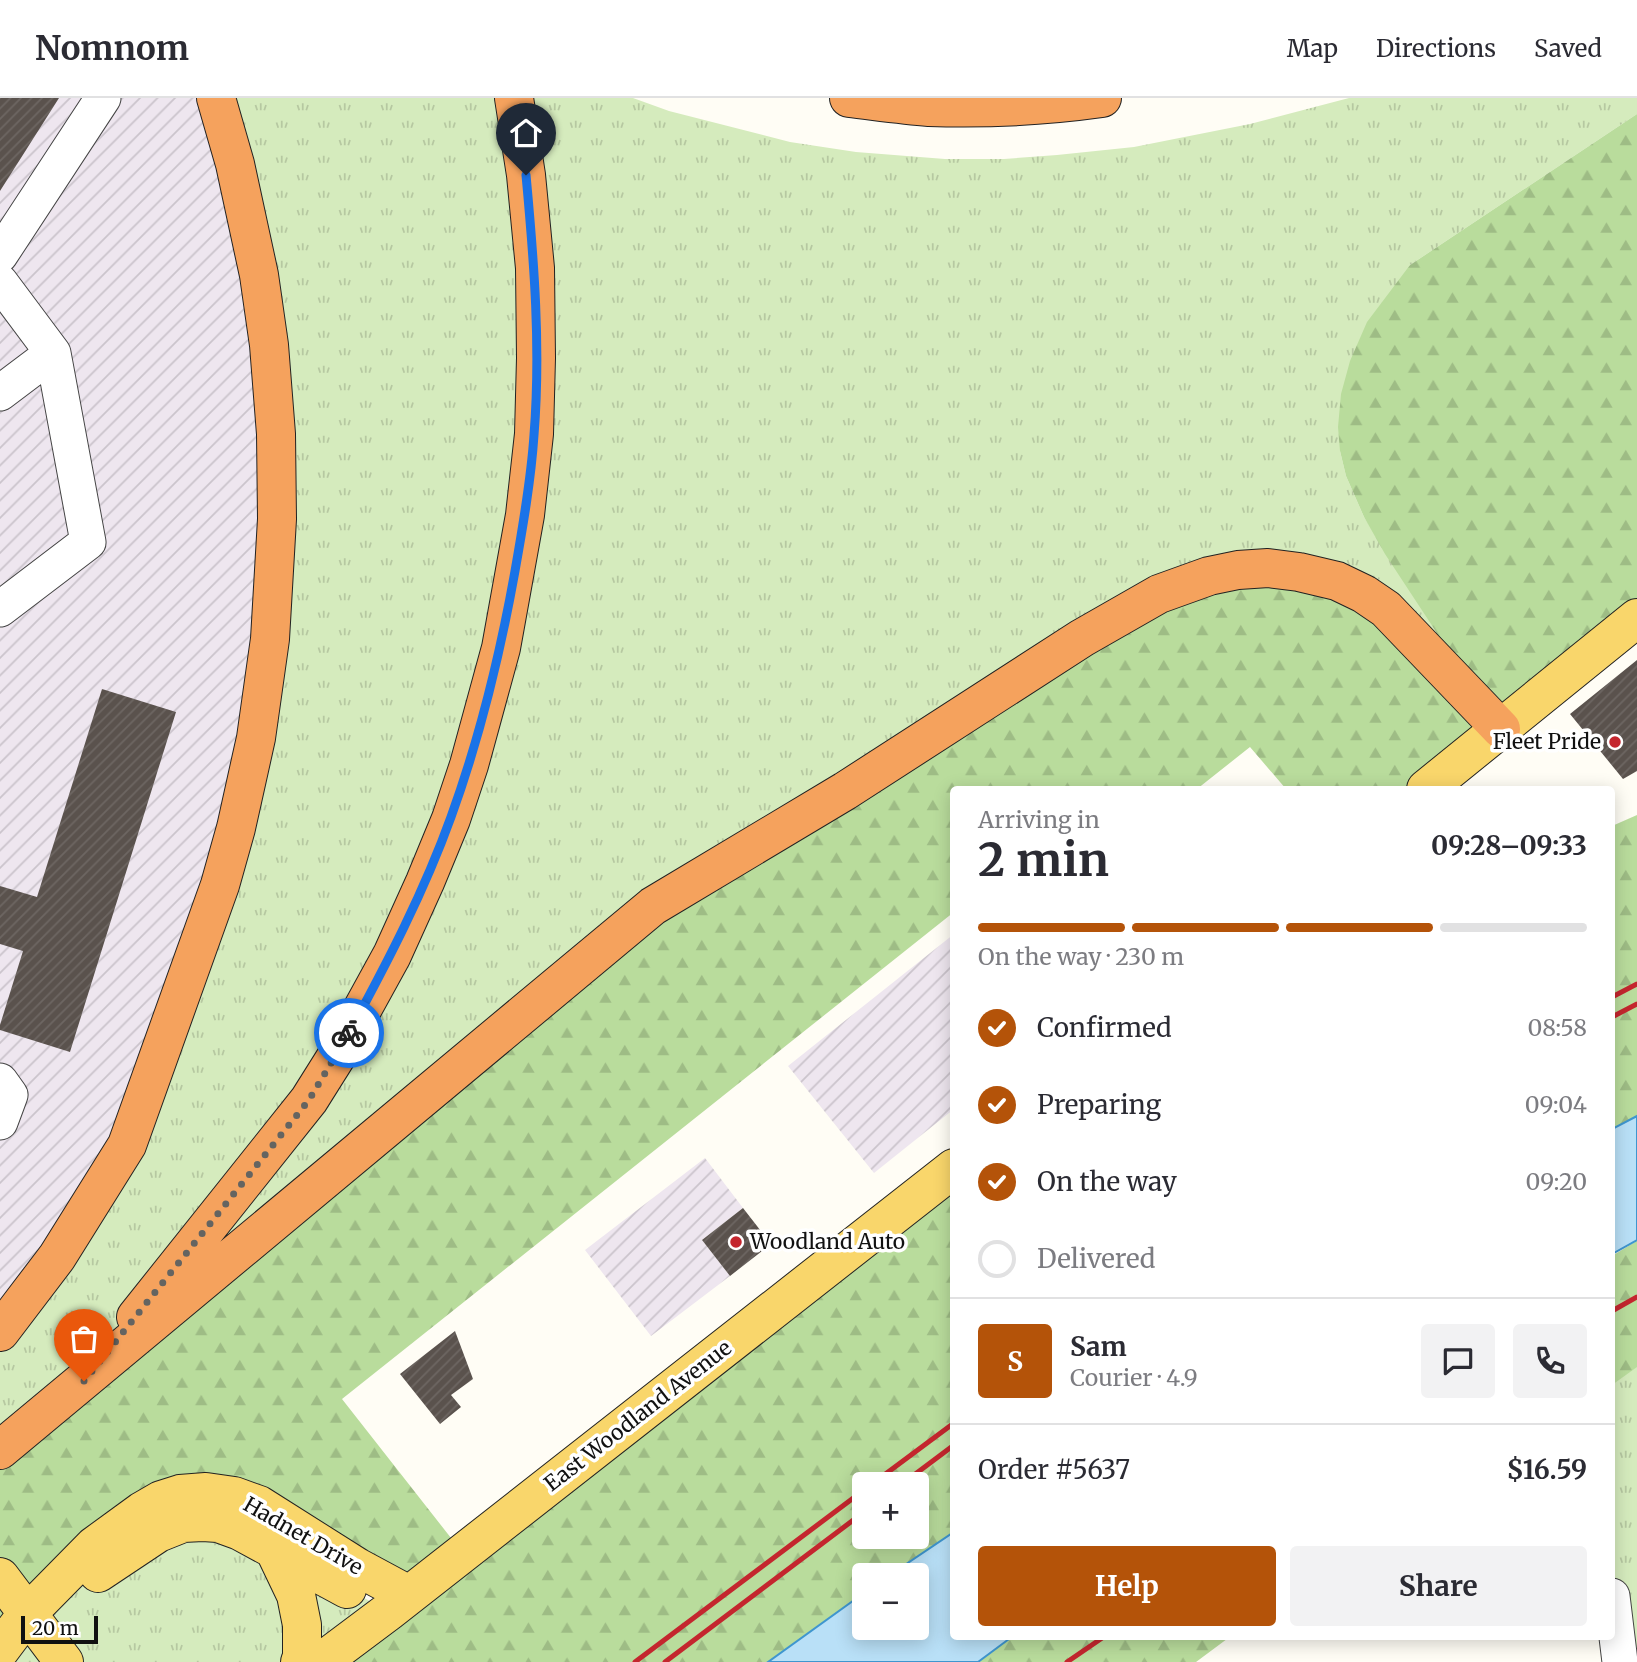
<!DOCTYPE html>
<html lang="en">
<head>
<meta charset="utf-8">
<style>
	body { margin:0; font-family:Merriweather,serif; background:#f2f2f3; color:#2b2b33; height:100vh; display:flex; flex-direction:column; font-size:26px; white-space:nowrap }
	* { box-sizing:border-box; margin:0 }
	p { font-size:23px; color:#7c7c81 }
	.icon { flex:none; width:38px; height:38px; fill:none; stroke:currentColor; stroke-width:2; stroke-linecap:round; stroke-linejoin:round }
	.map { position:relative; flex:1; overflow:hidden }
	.details { position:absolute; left:950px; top:688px; width:665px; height:854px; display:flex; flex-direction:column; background:#fff; border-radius:7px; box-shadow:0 4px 18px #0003 }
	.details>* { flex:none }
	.buttons { position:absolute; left:852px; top:1374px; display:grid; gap:14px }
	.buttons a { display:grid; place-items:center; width:77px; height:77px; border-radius:7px; background:#fff; box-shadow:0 4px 18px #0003; font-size:35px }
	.scale { position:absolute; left:21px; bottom:18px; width:77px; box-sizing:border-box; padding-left:7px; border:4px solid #111; border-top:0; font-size:19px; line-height:24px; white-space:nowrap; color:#111; -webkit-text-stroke:5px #fff; paint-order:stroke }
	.pin { position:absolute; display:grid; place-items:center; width:60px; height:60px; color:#fff; margin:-72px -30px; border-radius:50% 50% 50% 0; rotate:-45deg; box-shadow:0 0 7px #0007 }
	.pin .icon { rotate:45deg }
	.courier { position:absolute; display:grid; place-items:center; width:70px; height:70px; margin:-35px; border:5px solid #1a73e8; border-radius:50%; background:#fff; color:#222; box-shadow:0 2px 9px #0007 }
	.summary em { font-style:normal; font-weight:700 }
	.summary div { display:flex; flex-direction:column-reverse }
	.summary { display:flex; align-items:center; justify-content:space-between; height:119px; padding:0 28px }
	h1 { font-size:46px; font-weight:700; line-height:52px }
	.bar { display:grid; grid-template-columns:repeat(4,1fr); gap:10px 7px; align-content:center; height:84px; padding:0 28px }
	.bar i { height:9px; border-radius:5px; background:#e1e1e2 }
	.bar .on { background:#b45309 }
	.bar p { grid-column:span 4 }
	.line { display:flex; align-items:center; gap:18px; padding:0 28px; border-top:2px solid #e1e1e2 }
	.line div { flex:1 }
	.round { display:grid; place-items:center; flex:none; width:74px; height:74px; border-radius:7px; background:#f2f2f3 }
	ol { padding:0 28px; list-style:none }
	li { display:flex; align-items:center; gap:21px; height:77px }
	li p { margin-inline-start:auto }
	li .icon { padding:7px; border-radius:50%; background:#b45309; color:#fff; stroke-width:4 }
	li:last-child { color:#7c7c81 }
	li i { width:38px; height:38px; border:4px solid #e1e1e2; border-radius:50% }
	.button { display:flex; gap:14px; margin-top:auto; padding:14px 28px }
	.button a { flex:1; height:80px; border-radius:7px; background:#b45309; color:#fff; font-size:28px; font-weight:700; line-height:80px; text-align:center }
	.button a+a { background:#f2f2f3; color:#2b2b33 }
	header { display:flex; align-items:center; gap:42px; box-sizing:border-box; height:98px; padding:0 35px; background:#fff; border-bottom:2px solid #e1e1e2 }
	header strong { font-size:33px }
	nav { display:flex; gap:38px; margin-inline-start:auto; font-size:24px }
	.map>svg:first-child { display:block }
	.industrial { fill:url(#industrial-furrows) }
	.grass { fill:url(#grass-tufts) }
	.forest { fill:url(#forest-firs); fill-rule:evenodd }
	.water { fill:#b9e0f7; stroke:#3f96cf; stroke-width:2 }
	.building { fill:url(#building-hatch) }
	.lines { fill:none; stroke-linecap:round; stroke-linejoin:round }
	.minor-casing { stroke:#444; stroke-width:37 }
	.major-casing { stroke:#222; stroke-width:40 }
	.highway-casing { stroke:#222; stroke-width:40 }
	.minor { stroke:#fff; stroke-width:35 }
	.major { stroke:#f9d66b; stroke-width:38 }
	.highway { stroke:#f5a25d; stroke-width:38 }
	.rail { stroke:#c4262e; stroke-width:5 }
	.done { stroke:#646461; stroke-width:7; stroke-dasharray:0 12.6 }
	.route { stroke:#1a73e8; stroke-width:9 }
	.poi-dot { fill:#c4262e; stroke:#fff; stroke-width:2.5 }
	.labels { text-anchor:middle; stroke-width:7; stroke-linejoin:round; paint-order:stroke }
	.poi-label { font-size:21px; fill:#111; stroke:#fff; text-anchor:end }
	.street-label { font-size:21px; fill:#111; stroke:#fff }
</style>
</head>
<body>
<header>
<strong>Nomnom</strong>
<nav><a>Map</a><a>Directions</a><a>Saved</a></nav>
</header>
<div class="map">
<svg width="1637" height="1564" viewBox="0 0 1637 1564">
	<defs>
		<pattern id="industrial-furrows" width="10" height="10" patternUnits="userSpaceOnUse" patternTransform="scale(1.75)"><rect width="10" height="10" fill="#eee6ef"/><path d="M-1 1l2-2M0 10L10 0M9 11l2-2" fill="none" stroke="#cbc4cc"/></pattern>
		<pattern id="grass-tufts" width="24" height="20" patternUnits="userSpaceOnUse" patternTransform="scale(1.75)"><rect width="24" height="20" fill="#d5ebbd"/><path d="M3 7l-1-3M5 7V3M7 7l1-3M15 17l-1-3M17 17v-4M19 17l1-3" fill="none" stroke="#b6c8a1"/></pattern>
		<pattern id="forest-firs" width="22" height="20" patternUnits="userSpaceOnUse" patternTransform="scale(1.75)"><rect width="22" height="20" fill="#b9dc9c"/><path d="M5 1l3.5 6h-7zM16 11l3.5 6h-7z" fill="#9ebc85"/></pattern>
		<pattern id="building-hatch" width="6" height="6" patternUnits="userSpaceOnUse" patternTransform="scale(1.75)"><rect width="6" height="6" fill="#5a524d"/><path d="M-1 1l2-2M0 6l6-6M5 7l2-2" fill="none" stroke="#6d6662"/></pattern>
	</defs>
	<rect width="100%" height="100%" fill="#fffdf5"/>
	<path class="industrial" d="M 0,0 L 216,0 L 259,177 L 270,541 L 127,1047 L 0,1234 Z
		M 954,836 L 954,1011 L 874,1075 L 788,968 Z
		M 705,1060 L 743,1110 L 702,1142 L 730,1178 L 651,1238 L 585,1152 Z"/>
	<path class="grass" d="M 216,0 L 633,0 L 669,13 L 790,44 L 856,54 L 945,61 L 1004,61 L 1057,57 L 1134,49 L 1250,26 L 1349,0 L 1637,0 L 1637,16 L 1410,167 L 1340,353 L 1346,378 L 1364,419 L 1473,590 L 1268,470 L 0,1352 L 0,1234 L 57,1159 L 220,787 L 277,421 Z
		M 1637,1143 L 1637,1564 L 1612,1498 L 1612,1158 Z
		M 183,1425 L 341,1488 L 389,1513 L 321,1564 L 0,1564 L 27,1516 Z"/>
	<path class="forest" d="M 1637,16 L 1637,520 L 1426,691 L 1286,691 L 1250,649 L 1197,691 L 954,691 L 954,814 L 342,1301 L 462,1454 L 954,1070 L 954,1434 L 890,1477 L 864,1477 L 864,1495 L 768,1564 L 321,1564 L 408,1497 L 180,1396 L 0,1552 L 0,1352 L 526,913 L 1159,496 L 1299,474 L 1473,590 L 1385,456 L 1364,419 L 1346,378 L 1340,353 L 1338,329 L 1341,296 L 1350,263 L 1367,224 L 1410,167 ZM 864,1386 L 917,1386 L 917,1438 L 864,1438 Z
		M 1637,717 L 1637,1018 L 1612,1031 L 1612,728 Z
		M 1637,1143 L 1637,1269 L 1612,1287 L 1612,1158 Z
		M 1013,1538 L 1231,1538 L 1196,1564 L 979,1564 Z"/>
	<path class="water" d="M 1637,1018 L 1637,1142 L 1612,1156 L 1612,1031 Z
		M 954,1434 L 954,1538 L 1013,1538 L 978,1564 L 768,1564 L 864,1495 L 864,1530 L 917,1530 L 917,1477 L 890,1477 Z"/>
	<path class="building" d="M 0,0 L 59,0 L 0,93 Z
		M 1637,562 L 1637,673 L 1623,681 L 1570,616 Z
		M 102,591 L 176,614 L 70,954 L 0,932 L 0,927 L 23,853 L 0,846 L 0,788 L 37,799 Z
		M 743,1110 L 771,1146 L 730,1178 L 702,1142 Z
		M 455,1233 L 473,1281 L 451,1297 L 461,1309 L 440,1326 L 400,1276 Z"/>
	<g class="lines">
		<g class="minor-casing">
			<path id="minor" d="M 0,157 L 103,0
				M 0,184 L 53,255 L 0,295
				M 0,511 L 88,444 L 53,255
				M 0,983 L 10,997 L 0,1024
				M 1612,1498 L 1620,1564"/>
		</g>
		<g class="major-casing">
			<path id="major" d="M 1426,691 L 1637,520
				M 274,1451 L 296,1497 L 302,1527 L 302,1559 L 300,1564
				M 98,1475 L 158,1435 L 183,1425 L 203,1424 L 218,1425 L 240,1433 L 347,1491
				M 0,1479 L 64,1564
				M 0,1552 L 27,1516 L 94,1448 L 142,1413 L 161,1402 L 180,1396 L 206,1394 L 234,1398 L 259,1407 L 357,1469 L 409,1497
				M 321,1564 L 389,1513 L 954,1070"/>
		</g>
		<g class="highway-casing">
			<path id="highway" d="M 849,0 C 875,3 903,7 929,9 C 987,11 1045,8 1102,0
				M 136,1219 L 309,1002 L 336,959 L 392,857 L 425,784 L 451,721 L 469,667 L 501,550 L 525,417 L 534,336 L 536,260 L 535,170 L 526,77 L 514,0
				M 0,1234 L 57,1159 L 127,1047 L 220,787 L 236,730 L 256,640 L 270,541 L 277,421 L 276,336 L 269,247 L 259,177 L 235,66 L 216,0
				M 0,1352 L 653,808 L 845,693 L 1082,540 L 1159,496 L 1209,478 L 1238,472 L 1268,470 L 1299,474 L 1337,483 L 1364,496 L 1386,511 L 1501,631"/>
		</g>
		<use href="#minor" class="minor"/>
		<use href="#major" class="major"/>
		<use href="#highway" class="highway"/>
		<path class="rail" d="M 1612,899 L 1637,886
			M 1612,919 L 1637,906
			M 1612,1213 L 1637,1199
			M 872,1386 L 954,1325
			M 902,1386 L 954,1347
			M 635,1564 L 864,1392
			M 665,1564 L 864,1414
			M 1067,1564 L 1105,1538"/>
	</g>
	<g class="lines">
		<path class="done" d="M 84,1283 L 309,1002 L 349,935"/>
		<path class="route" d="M 349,935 C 387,865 424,794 451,719 C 480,639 500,557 515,473 C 523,428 531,382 534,337 C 541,250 534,163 526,77"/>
	</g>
	<g class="poi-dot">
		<circle cx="1615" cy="644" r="7"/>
		<circle cx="736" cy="1144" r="7"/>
	</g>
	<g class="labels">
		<g class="poi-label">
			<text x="1601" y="651">Fleet Pride</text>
			<text x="750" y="1151" text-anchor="start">Woodland Auto</text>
		</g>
		<g class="street-label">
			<text transform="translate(638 1318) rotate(-38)" y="7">East Woodland Avenue</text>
			<text transform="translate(303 1438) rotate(30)" y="7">Hadnet Drive</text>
		</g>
	</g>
</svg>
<div class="buttons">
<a>+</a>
<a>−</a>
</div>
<div class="scale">20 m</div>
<div class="pin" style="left:84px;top:1283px;background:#ea580c"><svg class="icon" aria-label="bag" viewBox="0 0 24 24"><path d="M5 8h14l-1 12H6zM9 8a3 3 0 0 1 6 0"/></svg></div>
<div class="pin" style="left:526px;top:77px;background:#1f2937"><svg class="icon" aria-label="home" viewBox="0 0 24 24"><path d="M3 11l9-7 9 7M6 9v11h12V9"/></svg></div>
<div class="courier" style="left:349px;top:935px"><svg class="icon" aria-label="bike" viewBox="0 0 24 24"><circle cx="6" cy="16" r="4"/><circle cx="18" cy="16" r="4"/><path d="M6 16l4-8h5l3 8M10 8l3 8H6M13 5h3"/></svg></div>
<section class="details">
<div class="summary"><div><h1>2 min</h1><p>Arriving in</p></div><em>09:28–09:33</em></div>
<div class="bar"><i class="on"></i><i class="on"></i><i class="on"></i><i></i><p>On the way · 230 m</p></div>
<ol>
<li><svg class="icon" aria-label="check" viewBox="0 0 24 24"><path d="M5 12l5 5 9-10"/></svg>Confirmed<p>08:58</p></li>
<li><svg class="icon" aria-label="check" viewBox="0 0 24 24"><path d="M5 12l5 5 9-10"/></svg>Preparing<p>09:04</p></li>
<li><svg class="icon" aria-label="check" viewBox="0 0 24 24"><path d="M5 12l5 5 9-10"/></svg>On the way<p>09:20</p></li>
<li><i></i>Delivered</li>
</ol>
<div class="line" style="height:126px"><b class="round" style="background:#b45309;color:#fff">S</b><div><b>Sam</b><p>Courier · 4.9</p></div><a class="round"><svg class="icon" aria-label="chat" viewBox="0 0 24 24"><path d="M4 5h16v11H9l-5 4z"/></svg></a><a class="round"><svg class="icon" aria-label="phone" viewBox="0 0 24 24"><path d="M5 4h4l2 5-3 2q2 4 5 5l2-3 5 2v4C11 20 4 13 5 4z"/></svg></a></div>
<div class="line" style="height:91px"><div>Order #5637</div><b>$16.59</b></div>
<div class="button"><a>Help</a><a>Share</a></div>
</section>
</div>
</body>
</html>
